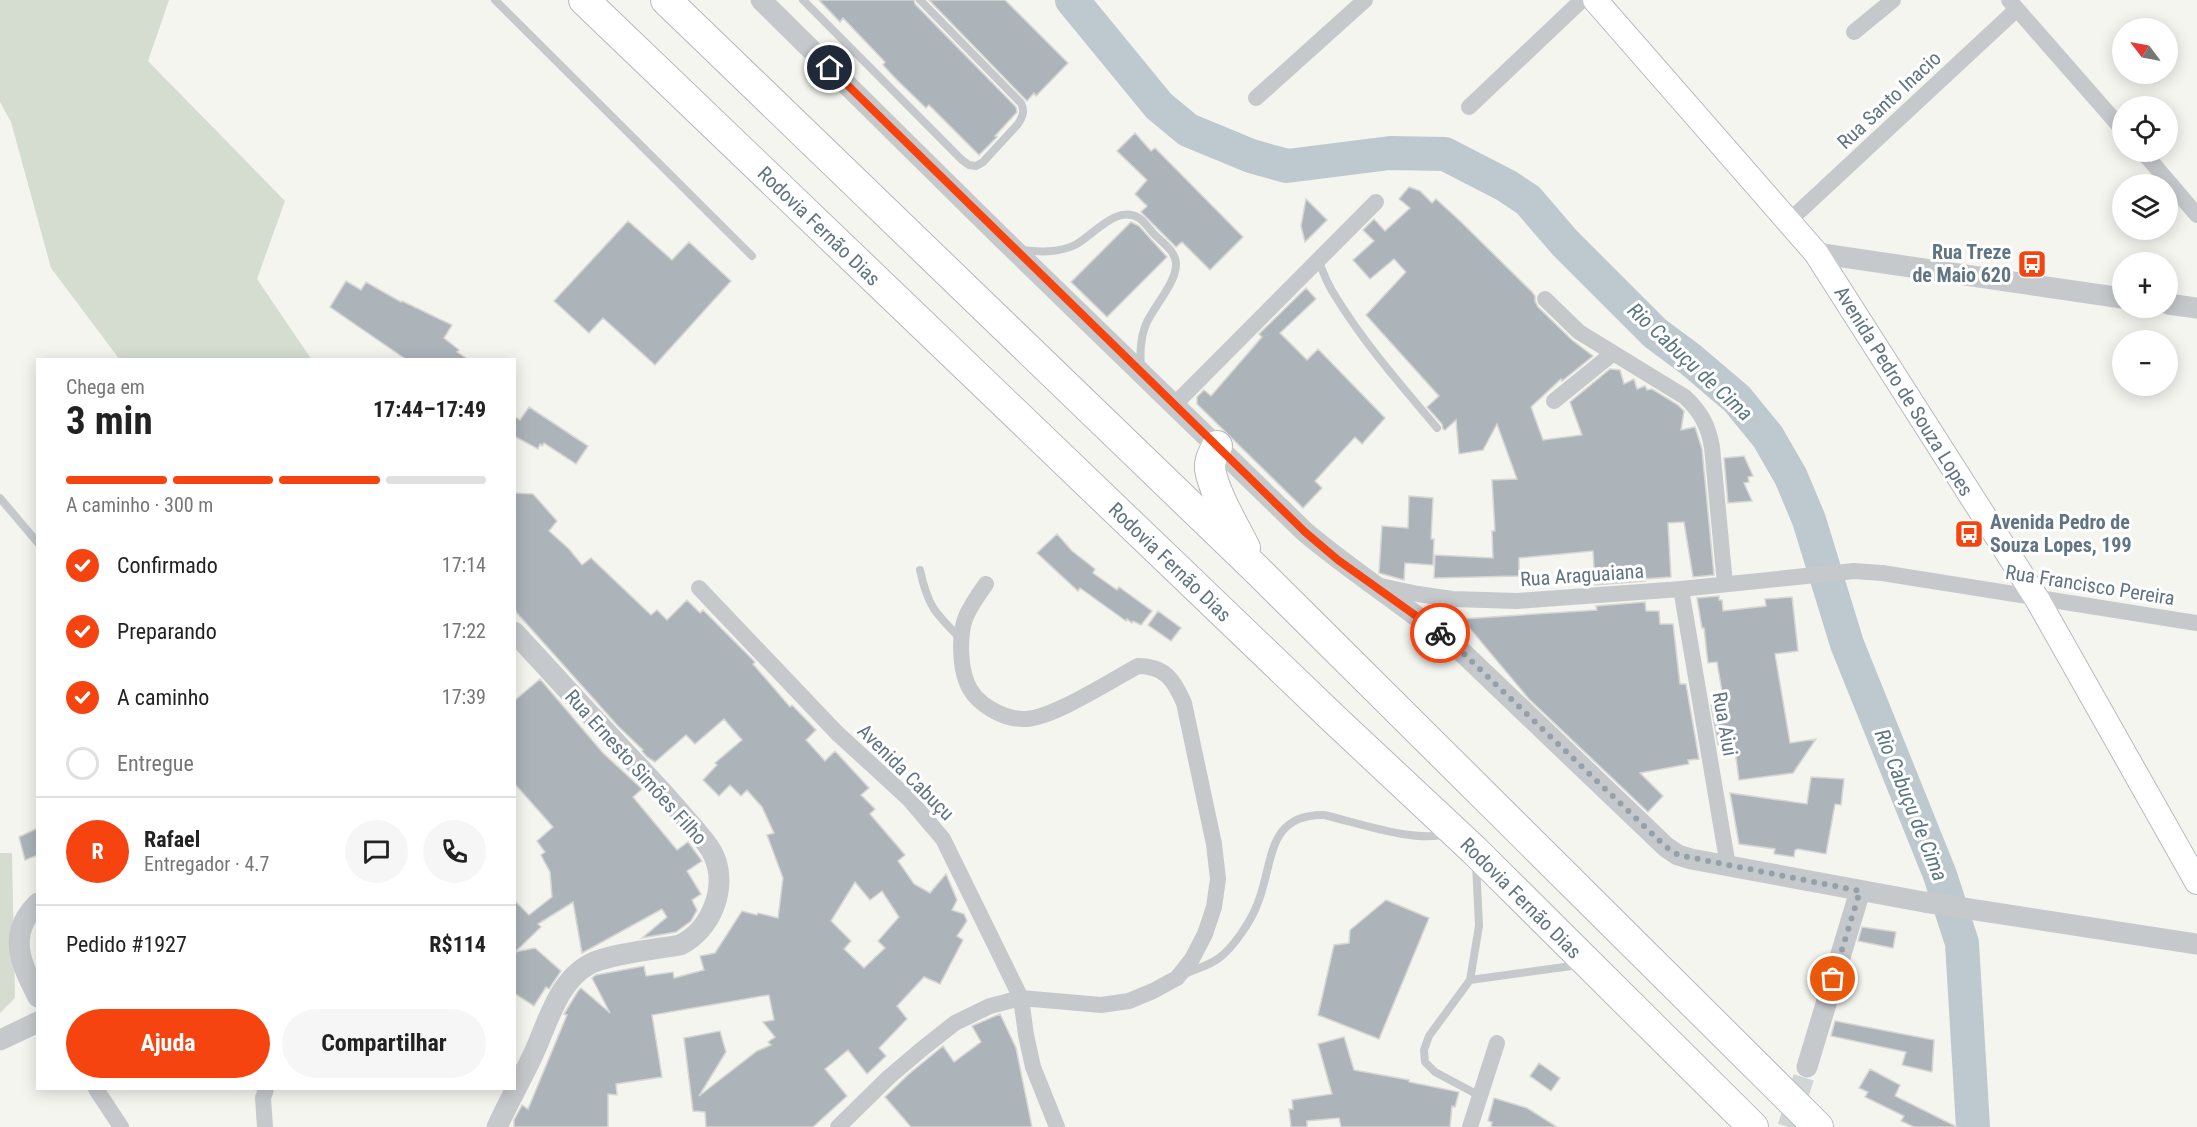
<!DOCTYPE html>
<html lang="pt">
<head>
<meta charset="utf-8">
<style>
	body { margin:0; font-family:"Roboto Condensed",sans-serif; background:#f6f6f6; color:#222; height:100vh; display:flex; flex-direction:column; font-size:22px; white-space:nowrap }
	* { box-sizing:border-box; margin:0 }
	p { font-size:20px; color:#767676 }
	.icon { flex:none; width:33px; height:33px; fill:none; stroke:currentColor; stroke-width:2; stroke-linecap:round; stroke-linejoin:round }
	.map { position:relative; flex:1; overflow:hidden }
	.side { position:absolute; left:36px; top:358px; width:480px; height:732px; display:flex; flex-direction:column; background:#fff; border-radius:0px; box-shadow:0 3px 15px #0003 }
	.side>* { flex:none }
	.needle { width:39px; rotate:302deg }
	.fabs { position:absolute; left:2112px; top:18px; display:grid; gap:12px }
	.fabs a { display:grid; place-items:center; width:66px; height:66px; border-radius:50%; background:#fff; box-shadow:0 3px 15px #0003; font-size:30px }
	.pin { position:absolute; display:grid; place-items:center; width:51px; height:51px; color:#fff; margin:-26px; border:3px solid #fff; border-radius:50%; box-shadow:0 2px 6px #0007 }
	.courier { position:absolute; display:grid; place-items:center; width:60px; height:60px; margin:-30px; border:4px solid #f54410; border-radius:50%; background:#fff; color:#222; box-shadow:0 2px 8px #0007 }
	.overview em { font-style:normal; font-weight:700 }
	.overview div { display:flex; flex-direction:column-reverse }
	.overview { display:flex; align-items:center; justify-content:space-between; height:102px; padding:0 30px }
	h1 { font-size:39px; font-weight:700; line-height:45px }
	.bar { display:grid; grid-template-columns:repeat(4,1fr); gap:9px 6px; align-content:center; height:72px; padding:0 30px }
	.bar i { height:8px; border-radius:4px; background:#e0e0e0 }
	.bar .current { background:#f54410 }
	.bar p { grid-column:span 4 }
	.line { display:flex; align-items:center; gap:15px; padding:0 30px; border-top:2px solid #e0e0e0 }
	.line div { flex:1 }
	.round { display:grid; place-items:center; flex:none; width:63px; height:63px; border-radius:32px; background:#f6f6f6 }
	ol { padding:0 30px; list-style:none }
	li { display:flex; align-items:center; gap:18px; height:66px }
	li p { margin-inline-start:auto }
	li .icon { padding:6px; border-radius:50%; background:#f54410; color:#fff; stroke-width:4 }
	li:last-child { color:#767676 }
	li i { width:33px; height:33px; border:3px solid #e0e0e0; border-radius:50% }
	.cta { display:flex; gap:12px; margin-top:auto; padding:12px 30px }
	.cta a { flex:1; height:69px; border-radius:36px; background:#f54410; color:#fff; font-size:24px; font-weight:700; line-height:69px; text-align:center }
	.cta a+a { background:#f6f6f6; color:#222 }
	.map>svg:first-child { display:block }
	.green { fill:#d5ddd1 }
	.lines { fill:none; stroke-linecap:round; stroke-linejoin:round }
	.river { stroke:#bdc9ce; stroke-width:34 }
	.building { fill:#acb4b9; stroke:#d6d6d3; stroke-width:1.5; fill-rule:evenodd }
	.tertiary-tunnel { stroke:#d0d5d5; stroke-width:21; stroke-dasharray:21 10; stroke-linecap:butt }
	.secondary-casing { stroke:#b5bbbf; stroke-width:26 }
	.motorway-casing { stroke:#b5b9bc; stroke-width:32 }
	.service { stroke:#c6c9cc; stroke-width:8 }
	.minor { stroke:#c6c9cc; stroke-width:16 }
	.tertiary { stroke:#c6c9cc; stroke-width:21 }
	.secondary { stroke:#fff; stroke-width:24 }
	.motorway { stroke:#fff; stroke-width:30 }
	.done { stroke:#94a1aa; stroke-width:6; stroke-dasharray:0 10.8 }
	.route { stroke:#f54410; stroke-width:8 }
	.labels { text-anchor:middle; stroke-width:6; stroke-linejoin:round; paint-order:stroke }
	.street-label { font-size:20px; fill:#607484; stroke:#fff }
	.poi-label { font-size:20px; font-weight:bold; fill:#607484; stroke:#fff; text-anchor:end }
	.water-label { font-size:21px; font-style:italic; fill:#5b7782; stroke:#fff }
</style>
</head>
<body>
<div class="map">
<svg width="2197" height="1127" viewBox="0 0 2197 1127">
	<rect width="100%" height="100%" fill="#f5f5f0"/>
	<path class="green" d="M 0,0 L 169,0 L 148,61 L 285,201 L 257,279 L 312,360 L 120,360 L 51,268 L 11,122 L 0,102 Z
		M 0,853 L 12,853 L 15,998 L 0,1013 Z"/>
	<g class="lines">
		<path class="river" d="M 1072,0 L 1159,106 L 1188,130 L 1251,156 L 1287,166 L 1390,153 L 1445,154 L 1507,186 L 1528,200 L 1565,243 L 1655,333 L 1690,359 L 1737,399 L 1768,437 L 1791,477 L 1809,520 L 1847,644 L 1940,875 L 1962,943 L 1973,1127"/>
	</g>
	<path class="building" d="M 819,0 L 914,0 L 915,4 L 1016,107 L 1017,112 L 995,136 L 997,137 L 979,155 L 929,105 L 926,108 L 897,80 L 883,65 L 885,62 L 843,18 L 840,22 Z
		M 929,0 L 1005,0 L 1068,63 L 1036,96 L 1034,93 L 1027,101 Z
		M 1135,133 L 1151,151 L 1155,148 L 1243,237 L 1210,270 L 1182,242 L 1176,247 L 1141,212 L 1147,206 L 1135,194 L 1147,180 L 1117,151 Z
		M 1409,187 L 1420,191 L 1432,203 L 1436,199 L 1460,221 L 1532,292 L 1535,296 L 1535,301 L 1538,307 L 1572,340 L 1593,356 L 1562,381 L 1561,379 L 1531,407 L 1543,440 L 1582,435 L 1570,402 L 1610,369 L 1620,370 L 1624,384 L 1634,379 L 1637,389 L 1645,386 L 1647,390 L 1652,389 L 1678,405 L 1684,411 L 1681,430 L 1695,427 L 1702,449 L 1714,575 L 1693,577 L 1684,522 L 1668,523 L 1671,577 L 1644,579 L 1645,581 L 1595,585 L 1593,551 L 1519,558 L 1519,576 L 1434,578 L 1435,555 L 1493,558 L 1492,531 L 1495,531 L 1492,480 L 1517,479 L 1497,424 L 1483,450 L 1459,454 L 1456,420 L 1445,430 L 1443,429 L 1442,424 L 1427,407 L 1439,396 L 1366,315 L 1406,272 L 1394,259 L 1370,279 L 1353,260 L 1374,241 L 1363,230 L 1374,219 L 1385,231 L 1410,208 L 1399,199 Z
		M 1306,199 L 1327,220 L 1305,242 L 1301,226 Z
		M 628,221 L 672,260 L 689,242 L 731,281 L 655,365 L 603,318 L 589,333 L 554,301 Z
		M 1131,222 L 1139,226 L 1167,257 L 1107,317 L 1071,282 Z
		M 346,281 L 361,290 L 366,282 L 401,302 L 402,301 L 452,325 L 444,338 L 459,350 L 457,352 L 469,360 L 407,360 L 330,307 Z
		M 1306,288 L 1316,299 L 1280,333 L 1307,360 L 1318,349 L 1385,418 L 1362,444 L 1355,437 L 1315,481 L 1322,488 L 1303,508 L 1197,404 L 1197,397 L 1204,390 L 1211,396 L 1262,337 L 1259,334 Z
		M 529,407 L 588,446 L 576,464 L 544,443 L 542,446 L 540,444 L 538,449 L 514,436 L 514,416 L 520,420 Z
		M 1744,456 L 1753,476 L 1748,477 L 1749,482 L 1744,483 L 1752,501 L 1728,503 L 1724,458 Z
		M 514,493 L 533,494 L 557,521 L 549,531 L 569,549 L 582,565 L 591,558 L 651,615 L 657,610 L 667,620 L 687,600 L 700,613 L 703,610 L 755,662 L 753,664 L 790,707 L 792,705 L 816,730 L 806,740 L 825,761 L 835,751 L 869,788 L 861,795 L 875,809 L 870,814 L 905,855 L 898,861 L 914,884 L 930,893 L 946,874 L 957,900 L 952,910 L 964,914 L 967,921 L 957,936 L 963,940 L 940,984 L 924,977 L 897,1006 L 907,1019 L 879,1048 L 886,1056 L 867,1074 L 848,1050 L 825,1069 L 847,1096 L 813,1127 L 706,1127 L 705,1112 L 693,1111 L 684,1038 L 720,1031 L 726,1052 L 699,1096 L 757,1051 L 771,1045 L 768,1042 L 775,1037 L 763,1022 L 774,1020 L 769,995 L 652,1015 L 662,1077 L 616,1084 L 617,1095 L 608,1094 L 608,1127 L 514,1127 L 514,1120 L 522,1105 L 528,1109 L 567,1015 L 564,1014 L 578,991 L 581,988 L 610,1013 L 592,978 L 596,975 L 644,966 L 646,976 L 673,972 L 674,978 L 704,970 L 700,956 L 715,953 L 742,911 L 757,915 L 758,913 L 778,918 L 783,878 L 767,835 L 774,833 L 762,807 L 747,790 L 741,796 L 730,785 L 719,796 L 703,780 L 717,765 L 715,763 L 742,740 L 724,719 L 695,744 L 686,735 L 655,762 L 647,757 L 642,751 L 643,750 L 618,726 L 517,613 L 514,606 ZM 855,882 L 870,900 L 882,891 L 899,917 L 878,941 L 885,948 L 864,968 L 844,949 L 851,941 L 831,921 Z
		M 1409,496 L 1433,498 L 1431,539 L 1434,539 L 1433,565 L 1405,563 L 1404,580 L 1379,573 L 1382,526 L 1408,528 Z
		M 1057,534 L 1072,551 L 1095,569 L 1093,573 L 1117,590 L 1119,587 L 1152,611 L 1141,625 L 1133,621 L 1132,623 L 1127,619 L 1126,621 L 1080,588 L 1078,591 L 1037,553 Z
		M 1719,596 L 1719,600 L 1722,600 L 1723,611 L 1766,606 L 1765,599 L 1792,597 L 1798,651 L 1775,654 L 1790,743 L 1816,739 L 1793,773 L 1739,780 L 1734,743 L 1718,745 L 1711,705 L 1724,703 L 1717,662 L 1708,663 L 1704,628 L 1702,628 L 1697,598 Z
		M 1645,602 L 1646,611 L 1659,611 L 1660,624 L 1673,624 L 1680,684 L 1686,684 L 1699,759 L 1688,760 L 1689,764 L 1640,773 L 1663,796 L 1648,812 L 1529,699 L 1462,619 L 1597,610 L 1596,606 Z
		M 1158,611 L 1181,628 L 1171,641 L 1148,625 Z
		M 540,679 L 603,753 L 642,789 L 633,797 L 677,850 L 688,842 L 702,861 L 687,871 L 701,894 L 692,900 L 697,910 L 691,921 L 676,932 L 642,938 L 667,917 L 662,909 L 582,953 L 573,902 L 538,924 L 541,927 L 515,952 L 535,948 L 561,971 L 549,989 L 546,987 L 534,1006 L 514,993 L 514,900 L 529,915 L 552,897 L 550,872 L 541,855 L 545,852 L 537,841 L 553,827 L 514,783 L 514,701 Z
		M 1811,777 L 1844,779 L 1841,805 L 1835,804 L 1826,854 L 1798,849 L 1795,850 L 1794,857 L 1774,854 L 1775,849 L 1739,844 L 1730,793 L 1807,804 Z
		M 38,828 L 38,855 L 25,860 L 19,837 Z
		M 1386,900 L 1429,918 L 1379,1039 L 1318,1015 L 1334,945 L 1349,943 L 1350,930 Z
		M 1862,927 L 1896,932 L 1893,948 L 1858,941 Z
		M 1000,1014 L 1016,1048 L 1032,1127 L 911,1127 L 885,1097 L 909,1074 L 943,1046 L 954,1062 L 981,1042 L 972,1026 Z
		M 1835,1021 L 1934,1040 L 1932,1072 L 1902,1065 L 1906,1052 L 1831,1036 Z
		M 1344,1037 L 1354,1070 L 1409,1080 L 1409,1082 L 1459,1092 L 1455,1107 L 1452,1106 L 1450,1127 L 1341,1127 L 1339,1118 L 1307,1121 L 1307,1127 L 1291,1127 L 1289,1109 L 1293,1109 L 1292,1100 L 1332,1094 L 1318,1044 Z
		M 1539,1063 L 1560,1078 L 1551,1091 L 1530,1076 Z
		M 1870,1069 L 1900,1085 L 1895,1096 L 1957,1127 L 1914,1127 L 1901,1121 L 1904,1116 L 1865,1097 L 1868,1092 L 1859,1088 Z
		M 1494,1098 L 1527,1108 L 1557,1127 L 1491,1127 L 1492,1122 L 1488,1121 Z"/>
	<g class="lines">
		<path class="tertiary-tunnel" d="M 1788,1127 L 1807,1067"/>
		<g class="secondary-casing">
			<path id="secondary" d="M 1595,0 L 1816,253 L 2037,599 L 2197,882"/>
		</g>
		<g class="motorway-casing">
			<path id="motorway" d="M 584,0 L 1334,719 L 1475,851 L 1753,1127
				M 666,0 L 1256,569 L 1818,1127
				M 1217,446 C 1214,453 1209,460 1210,469 C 1214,493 1234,526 1245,548"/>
		</g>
		<path class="service" d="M 495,0 L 752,256
			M 803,0 L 962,160 L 969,165 L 976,166 L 983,162 L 1018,124 C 1023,116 1025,111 1021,103 L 920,0
			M 1021,250 C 1039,252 1058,253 1075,245 C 1093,236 1116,204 1139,218 C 1145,222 1150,230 1155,235 C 1163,243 1175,251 1176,263 C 1177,282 1154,306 1146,324 C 1140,339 1140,353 1141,369
			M 1318,260 C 1323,271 1327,284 1334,294 C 1363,342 1401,385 1437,428
			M 0,498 L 38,543
			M 920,570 C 928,607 935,613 961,639
			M 1476,864 L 1479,926 L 1470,980 L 1429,1036 L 1424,1050 L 1425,1062 L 1435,1072 L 1480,1096
			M 1185,974 C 1196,969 1210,965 1219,958 C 1233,948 1251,921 1257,905 C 1274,865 1265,814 1324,815 C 1359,823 1413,843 1448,834
			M 1470,980 L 1579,965"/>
		<path class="minor" d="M 2009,0 L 2122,129
			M 1854,32 L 1893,0
			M 1256,98 L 1365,0
			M 1469,107 L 1582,0
			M 2143,152 L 2197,215
			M 1789,221 L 2017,9
			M 1545,299 L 1579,332 L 1685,397 C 1701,412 1708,425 1712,447 L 1725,584
			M 1554,401 L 1612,354
			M 1174,405 L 1376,202
			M 1376,585 L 1418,594 L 1452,599 L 1517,601 L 1681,589 L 1854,571 L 1882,573 L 2197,623
			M 699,588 L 837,733 L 909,799 L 943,839 L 1021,998 L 1026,1035 L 1033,1067 L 1057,1127
			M 1681,589 L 1728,866
			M 96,1089 L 121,1127
			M 265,1127 L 263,1098 L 266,1089
			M 838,1127 L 889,1077 L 922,1049 L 955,1023 L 990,1006 L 1021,998 L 1101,1005 L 1129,1001 L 1153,991 L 1177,978 L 1192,959 L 1205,934 L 1214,907 L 1218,879 L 1214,844 L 1184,703 C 1174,680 1165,666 1138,666 C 1112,680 1053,718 1026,719 C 1004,720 975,704 967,683 C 960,666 959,637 965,619 C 970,606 978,595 986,584
			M 1470,1127 L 1497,1043"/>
		<path class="tertiary" d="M 761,0 L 1000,236 L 1305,532 C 1356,575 1413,610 1464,654 L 1666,847 L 1678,855 L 1691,859 L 1924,902 L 2197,944
			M 1816,253 L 2122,298
			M 2168,304 L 2197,308
			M 38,903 C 6,934 21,964 38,997
			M 0,1040 L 38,1022
			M 1807,1067 L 1860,891
			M 497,1127 C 508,1103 521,1080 532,1057 C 547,1026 557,981 590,964 C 609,954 657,949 680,945 C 711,930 728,888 714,856 C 710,846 700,836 693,827 C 676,807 659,788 641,769 C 598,724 557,678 514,632"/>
		<use href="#secondary" class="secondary"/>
		<use href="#motorway" class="motorway"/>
	</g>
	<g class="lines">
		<path class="done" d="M 1440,633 L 1464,654 L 1666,847 L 1678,855 L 1860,891 L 1833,979"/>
		<path class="route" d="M 830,68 L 1305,532 L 1338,560 L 1440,633"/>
	</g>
	<defs>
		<g id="bus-square" transform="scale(1.5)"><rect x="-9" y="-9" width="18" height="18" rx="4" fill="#f54410" stroke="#fff"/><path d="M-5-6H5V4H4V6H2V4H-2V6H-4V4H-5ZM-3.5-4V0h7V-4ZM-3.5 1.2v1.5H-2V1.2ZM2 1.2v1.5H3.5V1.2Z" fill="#fff"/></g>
	</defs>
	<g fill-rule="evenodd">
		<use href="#bus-square" x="2032" y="264"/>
		<use href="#bus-square" x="1969" y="534"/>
	</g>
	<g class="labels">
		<g class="street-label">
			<text transform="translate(1889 100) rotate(-43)" y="7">Rua Santo Inacio</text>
			<text transform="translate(819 226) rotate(44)" y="7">Rodovia Fernão Dias</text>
			<text transform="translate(1904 391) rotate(58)" y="7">Avenida Pedro de Souza Lopes</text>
			<text transform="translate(1170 562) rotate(44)" y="7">Rodovia Fernão Dias</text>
			<text transform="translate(1582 575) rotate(-4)" y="7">Rua Araguaiana</text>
			<text transform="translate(2090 585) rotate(9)" y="7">Rua Francisco Pereira</text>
			<text transform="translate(1725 724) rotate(80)" y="7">Rua Aiui</text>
			<text transform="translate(636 767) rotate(48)" y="7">Rua Ernesto Simões Filho</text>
			<text transform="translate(906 772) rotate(45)" y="7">Avenida Cabuçu</text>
			<text transform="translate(1521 898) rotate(45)" y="7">Rodovia Fernão Dias</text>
		</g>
		<g class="poi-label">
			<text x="2011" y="259">Rua Treze<tspan x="2011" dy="23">de Maio 620</tspan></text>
			<text x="1990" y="529" text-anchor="start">Avenida Pedro de<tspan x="1990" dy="23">Souza Lopes, 199</tspan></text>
		</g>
		<g class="water-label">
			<text transform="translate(1690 362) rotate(43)" y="7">Rio Cabuçu de Cima</text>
			<text transform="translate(1911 805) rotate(68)" y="7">Rio Cabuçu de Cima</text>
		</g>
	</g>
</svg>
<div class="fabs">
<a><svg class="needle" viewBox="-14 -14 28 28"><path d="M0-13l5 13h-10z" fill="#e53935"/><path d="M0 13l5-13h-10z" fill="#767676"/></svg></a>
<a><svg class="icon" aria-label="locate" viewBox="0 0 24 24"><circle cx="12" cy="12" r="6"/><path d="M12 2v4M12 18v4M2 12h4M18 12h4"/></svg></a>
<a><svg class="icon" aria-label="layers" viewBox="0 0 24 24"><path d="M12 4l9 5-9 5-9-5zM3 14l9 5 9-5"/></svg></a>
<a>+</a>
<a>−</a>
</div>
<div class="pin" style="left:1833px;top:979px;background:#ea580c"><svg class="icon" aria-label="bag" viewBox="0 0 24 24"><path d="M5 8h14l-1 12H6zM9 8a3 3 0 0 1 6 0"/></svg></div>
<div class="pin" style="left:830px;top:68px;background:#1f2937"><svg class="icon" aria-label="home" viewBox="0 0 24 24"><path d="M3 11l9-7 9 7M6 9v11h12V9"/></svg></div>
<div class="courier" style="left:1440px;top:633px"><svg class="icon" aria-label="bike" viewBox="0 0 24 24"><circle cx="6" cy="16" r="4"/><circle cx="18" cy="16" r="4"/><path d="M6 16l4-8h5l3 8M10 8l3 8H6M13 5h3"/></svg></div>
<section class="side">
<div class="overview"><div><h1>3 min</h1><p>Chega em</p></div><em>17:44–17:49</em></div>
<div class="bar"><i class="current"></i><i class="current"></i><i class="current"></i><i></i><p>A caminho · 300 m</p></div>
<ol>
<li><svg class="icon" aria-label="check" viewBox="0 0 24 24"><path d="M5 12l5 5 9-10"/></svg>Confirmado<p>17:14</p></li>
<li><svg class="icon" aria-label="check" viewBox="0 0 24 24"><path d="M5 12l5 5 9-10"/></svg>Preparando<p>17:22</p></li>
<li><svg class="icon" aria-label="check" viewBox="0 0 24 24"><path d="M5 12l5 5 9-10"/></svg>A caminho<p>17:39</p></li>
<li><i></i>Entregue</li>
</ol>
<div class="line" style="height:108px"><b class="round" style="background:#f54410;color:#fff">R</b><div><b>Rafael</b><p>Entregador · 4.7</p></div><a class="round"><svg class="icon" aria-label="chat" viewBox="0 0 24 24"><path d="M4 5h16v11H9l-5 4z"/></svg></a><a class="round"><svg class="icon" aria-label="phone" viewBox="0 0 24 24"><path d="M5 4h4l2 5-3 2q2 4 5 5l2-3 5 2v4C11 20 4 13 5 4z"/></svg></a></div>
<div class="line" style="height:78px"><div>Pedido #1927</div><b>R$114</b></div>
<div class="cta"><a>Ajuda</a><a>Compartilhar</a></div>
</section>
</div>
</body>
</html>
